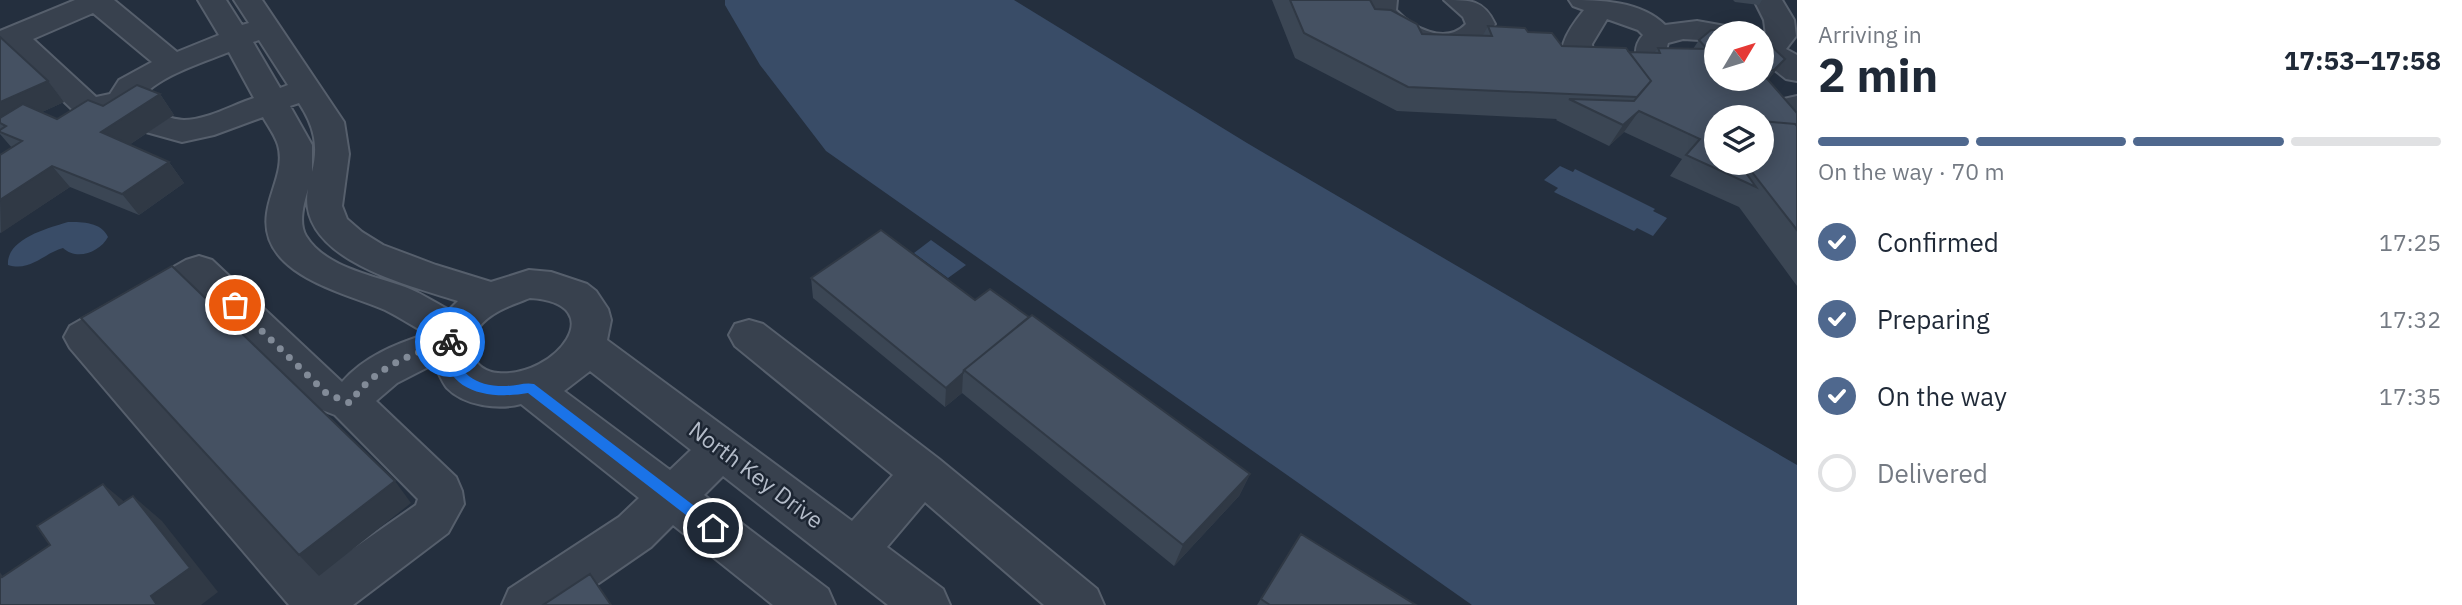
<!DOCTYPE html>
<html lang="en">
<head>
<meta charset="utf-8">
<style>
	body { margin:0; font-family:"IBM Plex Sans",sans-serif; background:#f2f2f3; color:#1f2937; height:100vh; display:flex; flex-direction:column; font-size:26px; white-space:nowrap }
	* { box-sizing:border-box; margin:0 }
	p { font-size:23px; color:#747a83 }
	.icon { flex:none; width:38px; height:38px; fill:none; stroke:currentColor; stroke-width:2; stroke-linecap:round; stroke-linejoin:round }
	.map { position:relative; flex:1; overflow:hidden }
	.side { display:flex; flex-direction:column; background:#fff; width:665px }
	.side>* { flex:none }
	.needle { width:46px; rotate:52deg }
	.controls { position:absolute; left:1704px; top:21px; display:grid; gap:14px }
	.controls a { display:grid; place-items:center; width:70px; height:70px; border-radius:50%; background:#fff; box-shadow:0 4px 18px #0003; font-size:35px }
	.pin { position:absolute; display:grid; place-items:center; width:60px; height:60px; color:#fff; margin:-30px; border:4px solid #fff; border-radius:50%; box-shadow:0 2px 7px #0007 }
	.courier { position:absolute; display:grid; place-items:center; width:70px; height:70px; margin:-35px; border:5px solid #1a73e8; border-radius:50%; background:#fff; color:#222; box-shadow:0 2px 9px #0007 }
	.overview em { font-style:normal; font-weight:700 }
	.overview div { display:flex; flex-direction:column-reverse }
	.overview { display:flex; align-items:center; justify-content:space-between; height:119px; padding:0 21px }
	h1 { font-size:46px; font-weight:700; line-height:52px }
	.bar { display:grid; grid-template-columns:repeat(4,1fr); gap:10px 7px; align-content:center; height:84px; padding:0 21px }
	.bar i { height:9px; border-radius:5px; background:#e0e1e3 }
	.bar .current { background:#4f688e }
	.bar p { grid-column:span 4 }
	ol { padding:0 21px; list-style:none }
	li { display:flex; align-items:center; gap:21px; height:77px }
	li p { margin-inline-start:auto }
	li .icon { padding:7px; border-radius:50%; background:#4f688e; color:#fff; stroke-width:4 }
	li:last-child { color:#747a83 }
	li i { width:38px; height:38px; border:4px solid #e0e1e3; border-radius:50% }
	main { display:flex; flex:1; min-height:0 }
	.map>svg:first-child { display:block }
	.water { fill:#394c67 }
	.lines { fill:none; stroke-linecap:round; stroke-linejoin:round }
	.minor-casing { stroke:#565f6c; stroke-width:4 }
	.minor { fill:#38414e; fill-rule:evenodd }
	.wall { fill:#3b4654; fill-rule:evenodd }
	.shaded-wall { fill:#303945 }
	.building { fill:#455162; stroke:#303945; stroke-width:2 }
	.route { fill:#1a73e8 }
	.done { stroke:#828b98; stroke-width:7; stroke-dasharray:0 12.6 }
	.labels { text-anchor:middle; stroke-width:5; stroke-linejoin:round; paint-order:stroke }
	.street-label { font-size:23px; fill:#b4bcc9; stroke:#1d2633 }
</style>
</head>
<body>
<main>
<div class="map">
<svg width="1797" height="605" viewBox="0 0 1797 605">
	<rect width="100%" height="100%" fill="#242f3e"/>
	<path class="water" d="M 725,0 L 1014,0 L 1247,143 L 1797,465 L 1797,605 L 1472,605 L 826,151 L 760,65 L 725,5 Z
		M 1560,166 L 1573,172 L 1575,169 L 1655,209 L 1653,211 L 1667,218 L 1653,236 L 1637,228 L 1634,231 L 1554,192 L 1558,188 L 1544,180 Z
		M 68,222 C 83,222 101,222 108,237 C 100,252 77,261 63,248 C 44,253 31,272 8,265 C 6,239 48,228 68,222 Z
		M 931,240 L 966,265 L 948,278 L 914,253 Z"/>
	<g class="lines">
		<g class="minor-casing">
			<path id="minor" d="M 75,0 L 114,0 L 177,52 L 219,35 L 198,0 L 226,0 L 242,25 L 249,23 L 234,0 L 262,0 L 344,122 L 349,154 L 342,206 L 347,219 L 362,232 L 383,245 L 436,265 L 491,282 L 529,270 L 551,272 L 587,284 L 596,291 L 608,309 L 611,320 L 607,340 L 852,521 L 893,475 L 735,346 L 729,335 L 735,324 L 749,320 L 763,324 L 939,459 L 1097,589 L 1104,605 L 1044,605 L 925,502 L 887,547 L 943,589 L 950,605 L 888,605 L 723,476 L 704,495 L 828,589 L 835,605 L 773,605 L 673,525 L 651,547 L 567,605 L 502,605 L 509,589 L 619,517 L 639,498 L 521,404 C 499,410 464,406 447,388 C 442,382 438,371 434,364 L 397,383 L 376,401 L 456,477 L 462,491 L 464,504 L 448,533 L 353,605 L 289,605 L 70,348 L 64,337 L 70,326 L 186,260 L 199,256 L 212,260 L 342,382 C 364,357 395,344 427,334 C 413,326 399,317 385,310 C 344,292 258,275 267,213 C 270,190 285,168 278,145 C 275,135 268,126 263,117 L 214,135 L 182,142 L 146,132 L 142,124 C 129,128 119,121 108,114 L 95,117 L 75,112 L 9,49 L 0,51 L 0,31 ZM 93,13 L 152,62 L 119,80 L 110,94 L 96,97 L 33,39 ZM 259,40 L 288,85 L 280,88 L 253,42 ZM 229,52 L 254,98 C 232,105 207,120 184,120 C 172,120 163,113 151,117 L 146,109 L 137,104 C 151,78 202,63 229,52 ZM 299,103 C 314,126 319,145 312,172 L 312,145 L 290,106 ZM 308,189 C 296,259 408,285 458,301 L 449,310 C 436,303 424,295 410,289 C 378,276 326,269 306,236 C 298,223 304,203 308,189 ZM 196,290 L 312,406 L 335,415 L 418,499 L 416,505 L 321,571 L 111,340 ZM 530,298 C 613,303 556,378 498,373 C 474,371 461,346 479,327 C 492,311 512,305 530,298 ZM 590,371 L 691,450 L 670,470 L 564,391 Z
				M 1369,0 L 1397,0 L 1396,10 C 1412,27 1445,46 1466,24 L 1463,17 L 1444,0 C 1471,0 1484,0 1495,24 C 1465,70 1395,53 1367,12 Z
				M 1569,0 C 1600,0 1641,1 1665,25 L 1697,21 L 1731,27 L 1736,33 L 1717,33 L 1717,41 L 1683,39 L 1668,43 L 1665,54 L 1671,68 L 1667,75 L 1656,77 L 1645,75 C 1636,61 1631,49 1643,35 L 1638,30 L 1607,19 L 1592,44 L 1595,72 L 1591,79 L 1580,81 L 1569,79 C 1552,53 1567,31 1584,10 L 1573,6 Z
				M 1754,0 L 1782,0 L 1794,20 L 1796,36 L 1786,49 L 1797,55 L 1797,81 L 1786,79 L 1762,60 L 1762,38 L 1766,35 L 1764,20 Z
				M 1797,96 L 1797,118 L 1793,119 L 1763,123 L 1762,117 L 1750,117 L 1747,113 L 1752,106 Z"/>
		</g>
		<use href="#minor" class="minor"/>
	</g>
	<path class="wall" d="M 1272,0 L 1370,0 L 1375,9 L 1422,34 L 1483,35 L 1488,26 L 1528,32 L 1562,46 L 1629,52 L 1654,53 L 1658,48 L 1693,49 L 1699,40 L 1762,79 L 1762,40 L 1785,59 L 1768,80 L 1797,113 L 1797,286 L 1739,207 L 1670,176 L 1682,159 L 1624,132 L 1609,146 L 1556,120 L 1557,119 L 1397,111 L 1295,58 ZM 1717,117 L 1762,163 L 1717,163 Z
		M 1733,0 L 1762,0 L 1759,5 L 1735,2 Z
		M 0,37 L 48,81 L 64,102 L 42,112 L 57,119 L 103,106 L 160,94 L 174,115 L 129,145 L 169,162 L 184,183 L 139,215 L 70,187 L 0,233 L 0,155 L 12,148 L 0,134 Z
		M 811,278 L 975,300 L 1250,474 L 1239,496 L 1174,566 L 962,393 L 945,407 L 813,298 Z
		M 1301,534 L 1416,605 L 1257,605 Z"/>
	<path class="shaded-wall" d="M 1785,59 L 1769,79 L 1757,90 L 1774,70 Z
		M 48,81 L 64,102 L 7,128 L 0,123 L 0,102 Z
		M 160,94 L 174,115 L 117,153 L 101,132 Z
		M 1639,111 L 1624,132 L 1609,146 L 1623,125 Z
		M 169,162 L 184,183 L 139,215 L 122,194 Z
		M 52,166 L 70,187 L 1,233 L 0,200 Z
		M 963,373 L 962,393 L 945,407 L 946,388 Z
		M 1250,474 L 1239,496 L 1174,566 L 1183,545 Z
		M 395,481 L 411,503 L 319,576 L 299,555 Z
		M 103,484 L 133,509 L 119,505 Z
		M 133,496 L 162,521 L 218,592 L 201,605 L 157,605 L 151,596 Z"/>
	<path class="building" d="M 1290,0 L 1370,0 L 1375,9 L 1391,10 L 1417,24 L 1422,34 L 1492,36 L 1488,26 L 1525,28 L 1528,32 L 1552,33 L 1562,46 L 1626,48 L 1651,81 L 1637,97 L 1408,87 L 1304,33 Z
		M 1711,30 L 1740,31 L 1746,33 L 1717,33 L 1717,79 L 1762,79 L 1762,73 L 1797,113 L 1797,126 L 1795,124 L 1762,121 L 1762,117 L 1717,117 L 1717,163 L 1739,163 L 1756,187 L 1686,155 L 1700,139 L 1639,111 L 1623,125 L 1569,99 L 1634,101 L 1651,81 L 1629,52 L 1660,53 L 1658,48 L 1707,49 L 1699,40 Z
		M 0,37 L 48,81 L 0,102 Z
		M 1762,40 L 1767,42 L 1785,59 L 1774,70 L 1762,69 Z
		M 137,85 L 160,94 L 101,132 L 169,162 L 122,194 L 52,166 L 0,200 L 0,155 L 22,141 L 0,132 L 0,130 L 6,126 L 0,123 L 0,118 L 23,104 L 57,119 L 88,100 L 103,106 Z
		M 1762,121 L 1795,124 L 1797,126 L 1797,230 L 1745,163 L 1762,163 Z
		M 881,230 L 975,300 L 990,289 L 1029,317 L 964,370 L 963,373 L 946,388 L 811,278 Z
		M 172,266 L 395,481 L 299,555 L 81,318 Z
		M 1032,315 L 1250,474 L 1183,545 L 964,370 Z
		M 103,484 L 119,505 L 133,496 L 190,568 L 151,596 L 157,605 L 0,605 L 0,574 L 2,577 L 50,545 L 37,526 Z
		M 1301,534 L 1416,605 L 1270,605 L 1261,599 Z
		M 590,574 L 611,605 L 543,605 Z"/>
	<path class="route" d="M 450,338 L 456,342 C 455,374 476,387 507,386 C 516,386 525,382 534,384 L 718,524 L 718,532 L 708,532 L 528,393 C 489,400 441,392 444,342 Z"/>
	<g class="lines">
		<path class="done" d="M 235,305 L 327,394 L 350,403 C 373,368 412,353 450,342"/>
	</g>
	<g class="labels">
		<g class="street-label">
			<text transform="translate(756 475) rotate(37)" y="8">North Key Drive</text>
		</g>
	</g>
</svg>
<div class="controls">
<a><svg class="needle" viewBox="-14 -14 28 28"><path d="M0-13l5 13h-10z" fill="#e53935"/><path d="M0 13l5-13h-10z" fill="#747a83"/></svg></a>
<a><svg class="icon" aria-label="layers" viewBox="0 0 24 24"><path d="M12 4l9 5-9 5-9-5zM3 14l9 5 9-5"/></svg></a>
</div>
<div class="pin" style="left:235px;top:305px;background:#ea580c"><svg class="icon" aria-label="bag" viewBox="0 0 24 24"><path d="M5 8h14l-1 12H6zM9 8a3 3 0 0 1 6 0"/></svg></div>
<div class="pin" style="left:713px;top:528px;background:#1f2937"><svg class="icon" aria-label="home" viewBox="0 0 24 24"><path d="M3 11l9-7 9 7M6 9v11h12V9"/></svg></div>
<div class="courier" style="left:450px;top:342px"><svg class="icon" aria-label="bike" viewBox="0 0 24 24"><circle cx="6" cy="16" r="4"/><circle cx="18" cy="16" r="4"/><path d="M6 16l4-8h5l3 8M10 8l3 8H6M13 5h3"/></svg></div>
</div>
<section class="side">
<div class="overview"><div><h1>2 min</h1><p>Arriving in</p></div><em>17:53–17:58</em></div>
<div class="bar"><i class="current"></i><i class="current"></i><i class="current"></i><i></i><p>On the way · 70 m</p></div>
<ol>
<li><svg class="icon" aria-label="check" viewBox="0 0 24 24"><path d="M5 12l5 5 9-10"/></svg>Confirmed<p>17:25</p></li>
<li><svg class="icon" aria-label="check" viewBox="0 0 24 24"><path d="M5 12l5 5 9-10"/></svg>Preparing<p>17:32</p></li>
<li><svg class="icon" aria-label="check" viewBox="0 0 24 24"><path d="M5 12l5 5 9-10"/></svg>On the way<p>17:35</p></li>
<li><i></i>Delivered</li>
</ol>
</section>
</main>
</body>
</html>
